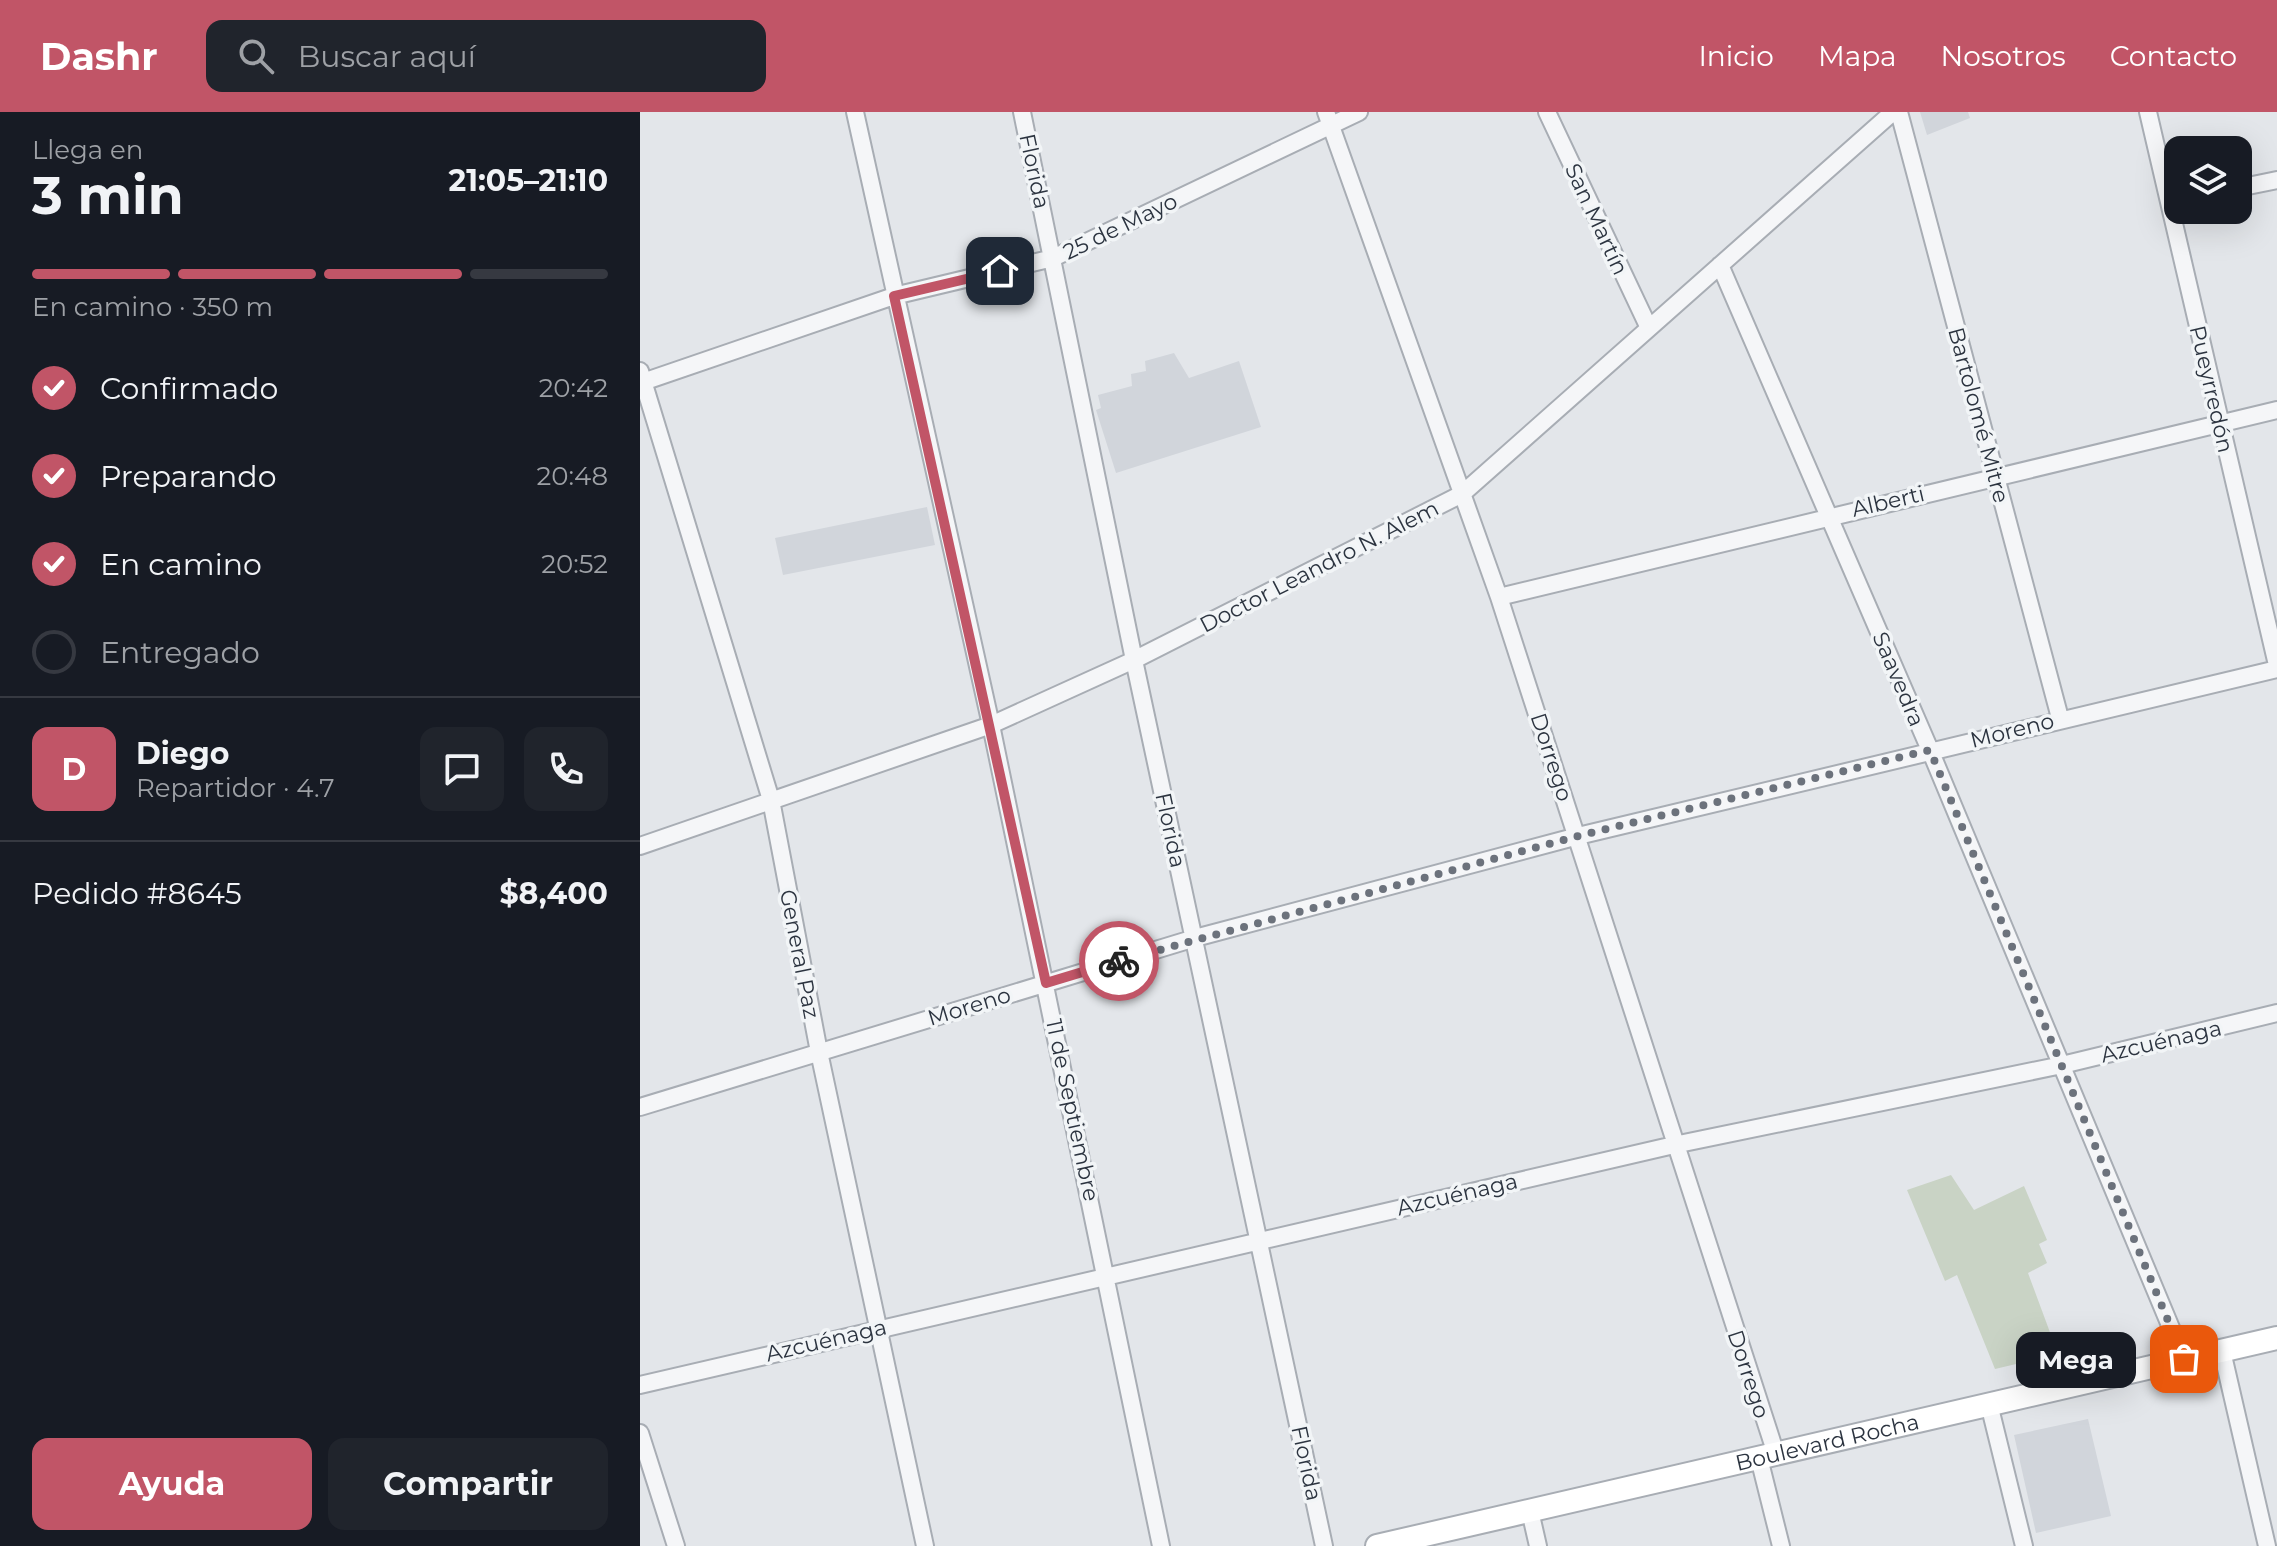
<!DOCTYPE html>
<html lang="es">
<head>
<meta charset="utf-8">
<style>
	body { margin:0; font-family:Montserrat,sans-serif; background:#20242c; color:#f1f3f6; height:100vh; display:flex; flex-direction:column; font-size:30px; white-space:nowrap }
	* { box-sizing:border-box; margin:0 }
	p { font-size:26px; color:#9ea1a6 }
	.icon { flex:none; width:44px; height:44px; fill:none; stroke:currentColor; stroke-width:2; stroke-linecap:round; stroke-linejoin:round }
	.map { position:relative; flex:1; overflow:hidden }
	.sheet { display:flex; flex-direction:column; background:#171b24; width:640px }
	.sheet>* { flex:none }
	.tools { position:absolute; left:1524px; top:24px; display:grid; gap:16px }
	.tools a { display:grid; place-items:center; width:88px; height:88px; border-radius:16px; background:#171b24; box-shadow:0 8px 32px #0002; font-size:40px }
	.pin { position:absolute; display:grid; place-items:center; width:68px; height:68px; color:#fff; margin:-34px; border-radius:16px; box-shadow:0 4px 12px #0006 }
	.courier { position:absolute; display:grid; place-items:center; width:80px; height:80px; margin:-40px; border:6px solid #c15567; border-radius:50%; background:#fff; color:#222; box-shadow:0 2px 10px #0007 }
	.bubble { position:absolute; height:56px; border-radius:16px; background:#171b24; box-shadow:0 8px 32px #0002; font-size:26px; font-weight:700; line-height:56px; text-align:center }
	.headline em { font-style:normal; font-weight:700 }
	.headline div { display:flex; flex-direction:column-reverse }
	.headline { display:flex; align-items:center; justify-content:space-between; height:136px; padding:0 32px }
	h1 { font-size:52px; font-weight:700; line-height:60px }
	.bar { display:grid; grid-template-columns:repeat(4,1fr); gap:12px 8px; align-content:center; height:96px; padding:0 32px }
	.bar i { height:10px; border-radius:6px; background:#363941 }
	.bar .active { background:#c15567 }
	.bar p { grid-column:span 4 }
	.line { display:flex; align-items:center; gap:20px; padding:0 32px; border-top:2px solid #363941 }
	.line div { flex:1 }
	.round { display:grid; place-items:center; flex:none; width:84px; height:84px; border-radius:16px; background:#20242c }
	ol { padding:0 32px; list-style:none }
	li { display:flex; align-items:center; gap:24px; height:88px }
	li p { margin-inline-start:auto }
	li .icon { padding:8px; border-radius:50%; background:#c15567; color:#fff; stroke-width:4 }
	li:last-child { color:#9ea1a6 }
	li i { width:44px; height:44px; border:4px solid #363941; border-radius:50% }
	.action { display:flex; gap:16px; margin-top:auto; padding:16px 32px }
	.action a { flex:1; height:92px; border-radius:16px; background:#c15567; color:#fff; font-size:32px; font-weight:700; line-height:92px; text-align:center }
	.action a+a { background:#20242c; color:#f1f3f6 }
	header { display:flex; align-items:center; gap:48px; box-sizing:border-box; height:112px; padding:0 40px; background:#c15567; color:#fff }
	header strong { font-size:38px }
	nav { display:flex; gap:44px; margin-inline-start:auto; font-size:28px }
	.search { width:560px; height:72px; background:#20242c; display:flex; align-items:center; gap:20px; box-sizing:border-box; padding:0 28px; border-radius:16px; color:#9ea1a6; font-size:30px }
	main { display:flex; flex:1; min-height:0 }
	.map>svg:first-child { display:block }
	.built { fill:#d1d5db }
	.green { fill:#c9d3c5 }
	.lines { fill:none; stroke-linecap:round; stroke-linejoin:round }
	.minor-casing { stroke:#a8adb4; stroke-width:20 }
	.secondary-casing { stroke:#a8adb4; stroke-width:26 }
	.minor { stroke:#f5f6f8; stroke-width:16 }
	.secondary { stroke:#fff; stroke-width:22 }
	.done { stroke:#6c727c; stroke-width:8; stroke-dasharray:0 14.4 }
	.route { stroke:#c15567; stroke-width:10 }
	.labels { text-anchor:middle; stroke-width:7; stroke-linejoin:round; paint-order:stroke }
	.street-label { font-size:22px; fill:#2c3440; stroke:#f2f5f7 }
</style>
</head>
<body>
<header>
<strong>Dashr</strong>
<div class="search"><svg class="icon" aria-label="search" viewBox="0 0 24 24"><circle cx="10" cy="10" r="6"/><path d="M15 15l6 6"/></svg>Buscar aquí</div>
<nav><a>Inicio</a><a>Mapa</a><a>Nosotros</a><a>Contacto</a></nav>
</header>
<main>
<section class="sheet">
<div class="headline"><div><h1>3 min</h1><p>Llega en</p></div><em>21:05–21:10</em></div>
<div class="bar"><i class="active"></i><i class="active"></i><i class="active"></i><i></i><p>En camino · 350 m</p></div>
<ol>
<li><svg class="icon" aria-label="check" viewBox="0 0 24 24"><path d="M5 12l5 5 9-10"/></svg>Confirmado<p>20:42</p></li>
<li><svg class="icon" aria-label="check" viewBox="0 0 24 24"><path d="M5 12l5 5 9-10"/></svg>Preparando<p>20:48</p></li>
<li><svg class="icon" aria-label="check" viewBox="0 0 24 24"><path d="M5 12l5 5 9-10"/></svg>En camino<p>20:52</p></li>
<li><i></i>Entregado</li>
</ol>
<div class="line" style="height:144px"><b class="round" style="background:#c15567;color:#fff">D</b><div><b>Diego</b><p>Repartidor · 4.7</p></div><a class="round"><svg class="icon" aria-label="chat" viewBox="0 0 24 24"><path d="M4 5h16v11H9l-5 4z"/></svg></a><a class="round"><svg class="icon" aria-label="phone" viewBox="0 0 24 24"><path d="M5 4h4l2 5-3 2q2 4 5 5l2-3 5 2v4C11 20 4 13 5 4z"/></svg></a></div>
<div class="line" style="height:104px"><div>Pedido #8645</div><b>$8,400</b></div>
<div class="action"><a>Ayuda</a><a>Compartir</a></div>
</section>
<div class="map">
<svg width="1637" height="1434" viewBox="0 0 1637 1434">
	<rect width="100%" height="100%" fill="#e3e6ea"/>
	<path class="built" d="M 1280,0 L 1328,0 L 1330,6 L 1287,23 Z
		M 534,241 L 549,266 L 599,249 L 621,315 L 476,361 L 456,298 L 461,296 L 458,283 L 492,274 L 491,262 L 506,259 L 505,249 Z
		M 287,395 L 295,433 L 143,463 L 135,426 Z
		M 1448,1307 L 1471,1404 L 1396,1421 L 1374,1323 Z"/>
	<path class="green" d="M 1311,1063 L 1334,1098 L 1384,1074 L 1407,1128 L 1399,1132 L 1407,1151 L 1388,1161 L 1418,1242 L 1355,1257 L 1317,1163 L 1305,1169 L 1267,1078 Z"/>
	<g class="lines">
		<g class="minor-casing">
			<path id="minor" d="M 215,0 L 351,613 L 521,1434
				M 382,0 L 494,548 L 684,1434
				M 686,0 L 859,485 L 1136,1342
				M 907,0 L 1008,214
				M 1259,0 L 1420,606
				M 1508,0 L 1637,553
				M 1598,76 L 1637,68
				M 1080,153 L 1290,638 L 1544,1247
				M 0,259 L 131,688 L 179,940 L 285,1434
				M 0,271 L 254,184 L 413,146 L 719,0
				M 859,485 L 1637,298
				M 0,734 L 351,613 L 494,548 L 822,382 L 1253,0
				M 0,995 L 555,826 L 938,724 L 1637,557
				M 1582,1239 L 1627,1434
				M 0,1273 L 1034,1033 L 1422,953 L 1637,901
				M 1349,1292 L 1384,1434
				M 0,1321 L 36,1434
				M 1119,1346 L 1141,1434
				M 890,1399 L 898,1434"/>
		</g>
		<g class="secondary-casing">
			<g id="secondary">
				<path id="s1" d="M 737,1434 L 1637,1226"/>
			</g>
		</g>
		<use href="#minor" class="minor"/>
		<use href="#secondary" class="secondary"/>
	</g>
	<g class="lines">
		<path class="done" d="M 479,849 L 938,724 L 1290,638 L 1544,1247"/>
		<path class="route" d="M 360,159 L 254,184 L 406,871 L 479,849"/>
	</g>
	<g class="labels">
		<g class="street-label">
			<text transform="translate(395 59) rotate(78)" y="8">Florida</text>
			<text transform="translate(957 107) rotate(65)" y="8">San Martín</text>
			<text transform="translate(480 114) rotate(-26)" y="8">25 de Mayo</text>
			<text transform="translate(1572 277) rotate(77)" y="8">Pueyrredón</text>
			<text transform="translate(1339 303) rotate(75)" y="8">Bartolomé Mitre</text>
			<text transform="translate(1248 389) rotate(-13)" y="8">Alberti</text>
			<text transform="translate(679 454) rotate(-27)" y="8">Doctor Leandro N. Alem</text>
			<text transform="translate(1259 567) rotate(67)" y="8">Saavedra</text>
			<text transform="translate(1372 618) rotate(-14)" y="8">Moreno</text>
			<text transform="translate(912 645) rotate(72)" y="8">Dorrego</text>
			<text transform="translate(531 718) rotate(78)" y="8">Florida</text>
			<text transform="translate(160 842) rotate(79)" y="8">General Paz</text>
			<text transform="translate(329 894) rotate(-17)" y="8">Moreno</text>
			<text transform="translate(1521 929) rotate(-13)" y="8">Azcuénaga</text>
			<text transform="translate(433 998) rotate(78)" y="8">11 de Septiembre</text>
			<text transform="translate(817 1082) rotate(-13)" y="8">Azcuénaga</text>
			<text transform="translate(186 1228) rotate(-13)" y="8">Azcuénaga</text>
			<text transform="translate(1109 1262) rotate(72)" y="8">Dorrego</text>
			<text dy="8" stroke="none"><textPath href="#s1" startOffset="462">Boulevard Rocha</textPath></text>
			<text transform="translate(667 1351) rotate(78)" y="8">Florida</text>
		</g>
	</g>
</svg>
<div class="tools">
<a><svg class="icon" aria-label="layers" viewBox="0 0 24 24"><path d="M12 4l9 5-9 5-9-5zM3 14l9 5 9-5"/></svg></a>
</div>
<div class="pin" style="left:1544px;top:1247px;background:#ea580c"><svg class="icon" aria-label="bag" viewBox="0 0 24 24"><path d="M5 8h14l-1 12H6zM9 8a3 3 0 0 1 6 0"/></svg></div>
<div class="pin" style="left:360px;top:159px;background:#1f2937"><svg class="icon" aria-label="home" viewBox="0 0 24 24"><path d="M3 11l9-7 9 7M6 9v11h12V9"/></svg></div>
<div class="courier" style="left:479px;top:849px"><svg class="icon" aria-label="bike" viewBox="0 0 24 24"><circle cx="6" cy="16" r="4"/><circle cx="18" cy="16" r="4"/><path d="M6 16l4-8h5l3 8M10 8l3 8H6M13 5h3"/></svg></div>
<div class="bubble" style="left:1376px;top:1220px;width:120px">Mega</div>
</div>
</main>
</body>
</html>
